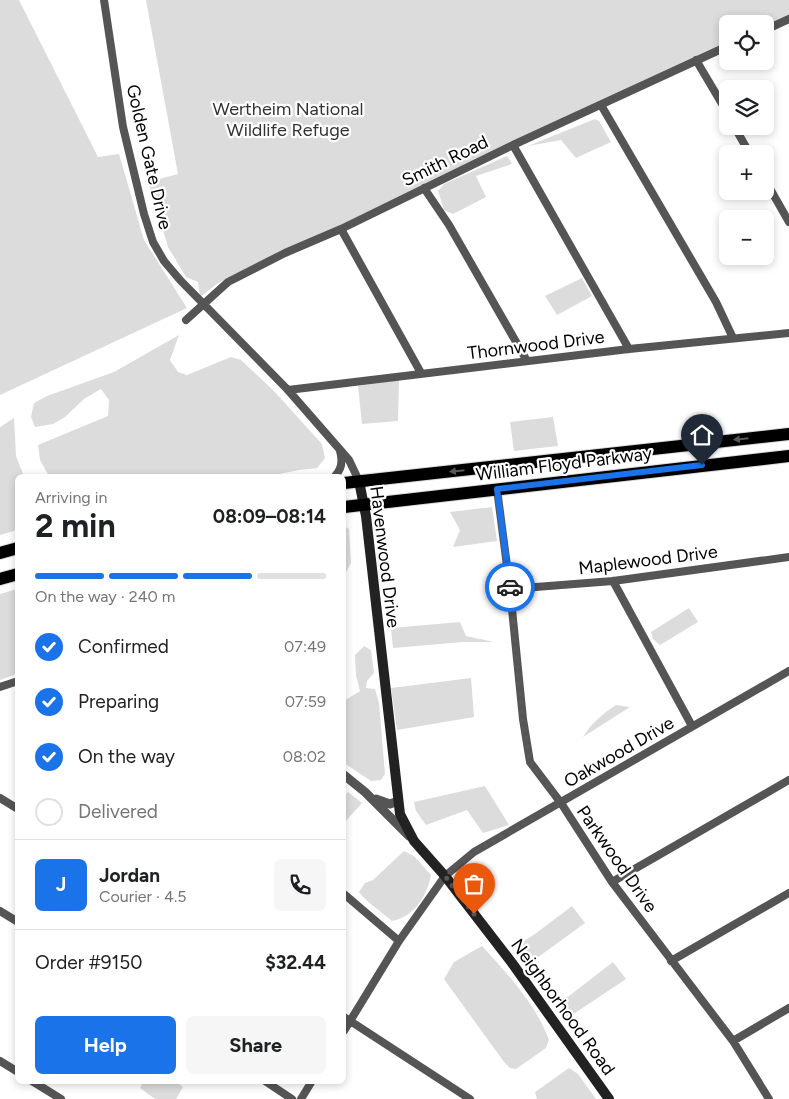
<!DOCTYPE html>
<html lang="en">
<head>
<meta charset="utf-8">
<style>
	body { margin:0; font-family:Figtree,sans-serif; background:#f6f6f6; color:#202124; height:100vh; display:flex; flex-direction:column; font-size:19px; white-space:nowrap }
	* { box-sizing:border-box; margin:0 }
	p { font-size:16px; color:#757577 }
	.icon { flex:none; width:28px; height:28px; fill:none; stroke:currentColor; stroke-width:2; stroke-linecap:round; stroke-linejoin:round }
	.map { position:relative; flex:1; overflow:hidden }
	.sheet { position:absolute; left:15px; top:474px; width:331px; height:610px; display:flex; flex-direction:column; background:#fff; border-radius:8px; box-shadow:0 2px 8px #0003 }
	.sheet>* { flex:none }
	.fabs { position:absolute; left:719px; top:15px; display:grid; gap:10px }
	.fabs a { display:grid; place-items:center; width:55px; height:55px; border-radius:8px; background:#fff; box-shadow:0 2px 8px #0003; font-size:25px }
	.pin { position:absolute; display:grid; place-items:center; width:42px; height:42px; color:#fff; margin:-51px -21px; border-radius:50% 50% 50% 0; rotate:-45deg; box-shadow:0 0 5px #0007 }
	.pin .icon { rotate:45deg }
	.courier { position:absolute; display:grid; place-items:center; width:50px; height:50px; margin:-25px; border:4px solid #1a73e8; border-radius:50%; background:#fff; color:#222; box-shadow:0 1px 6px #0007 }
	.headline em { font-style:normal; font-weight:700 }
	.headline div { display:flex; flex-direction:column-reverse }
	.headline { display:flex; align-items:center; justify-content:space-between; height:85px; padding:0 20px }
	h1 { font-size:32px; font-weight:700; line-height:38px }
	.bar { display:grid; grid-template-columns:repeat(4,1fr); gap:8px 5px; align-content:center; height:60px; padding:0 20px }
	.bar i { height:6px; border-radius:4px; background:#e0e0e0 }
	.bar .selected { background:#1a73e8 }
	.bar p { grid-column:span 4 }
	.line { display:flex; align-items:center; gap:12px; padding:0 20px; border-top:1px solid #e0e0e0 }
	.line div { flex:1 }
	.round { display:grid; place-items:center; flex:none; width:52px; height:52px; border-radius:8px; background:#f6f6f6 }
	ol { padding:0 20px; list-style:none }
	li { display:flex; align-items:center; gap:15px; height:55px }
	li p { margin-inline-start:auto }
	li .icon { padding:5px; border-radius:50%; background:#1a73e8; color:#fff; stroke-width:4 }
	li:last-child { color:#757577 }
	li i { width:28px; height:28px; border:2px solid #e0e0e0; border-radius:50% }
	.cta { display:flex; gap:10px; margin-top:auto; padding:10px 20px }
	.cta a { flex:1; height:58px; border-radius:8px; background:#1a73e8; color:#fff; font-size:20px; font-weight:700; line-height:58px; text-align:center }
	.cta a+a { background:#f6f6f6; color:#202124 }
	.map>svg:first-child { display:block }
	.green { fill:#dcdcdc }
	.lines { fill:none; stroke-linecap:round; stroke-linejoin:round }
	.trunk-casing { stroke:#dbdbdb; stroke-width:14 }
	.minor { stroke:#555; stroke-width:8 }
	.tertiary { stroke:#555; stroke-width:9 }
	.secondary { stroke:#222; stroke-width:10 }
	.trunk { stroke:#000; stroke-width:12 }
	.oneway { fill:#595959 }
	.done { stroke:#595959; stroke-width:5; stroke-dasharray:0 9 }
	.route { stroke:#1a73e8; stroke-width:6 }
	.labels { text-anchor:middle; stroke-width:4.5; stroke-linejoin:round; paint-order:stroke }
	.park-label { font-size:18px; fill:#333; stroke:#fff }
	.street-label { font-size:18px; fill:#000; stroke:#fff }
</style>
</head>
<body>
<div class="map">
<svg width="789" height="1099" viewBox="0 0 789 1099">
	<rect width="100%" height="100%" fill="#fff"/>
	<path class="green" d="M 0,0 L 19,0 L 98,157 L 119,154 L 144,240 L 187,308 L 0,395 Z
		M 146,0 L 789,0 L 789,16 L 765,27 L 765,24 L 728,24 L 727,44 L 391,201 L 218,283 L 200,297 L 198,282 L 186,277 L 168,247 L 148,182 L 178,174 Z
		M 595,119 L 599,121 L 611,142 L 576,158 L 561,140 L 528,146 Z
		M 507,156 L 512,164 L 476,176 L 486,197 L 453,214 L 444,210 L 438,191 L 444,184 Z
		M 582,278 L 592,296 L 557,315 L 545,296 Z
		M 179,335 L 170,360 L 178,372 L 187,375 L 231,357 L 241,360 L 273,390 L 322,444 L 325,458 L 317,468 L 299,470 L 270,476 L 49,476 L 40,460 L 38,445 L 108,416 L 109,400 L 101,389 L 84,399 L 65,417 L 53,424 L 35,427 L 31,417 L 34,403 L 47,396 L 114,372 Z
		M 399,380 L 398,421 L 362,424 L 358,386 Z
		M 553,417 L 558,446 L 514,451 L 510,422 Z
		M 14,418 L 16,456 L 24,476 L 18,476 L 17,530 L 0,535 L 0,427 Z
		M 492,507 L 497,541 L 453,547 L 460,530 L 450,512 Z
		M 344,526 L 349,529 L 351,563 L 344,576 Z
		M 17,589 L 17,674 L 0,680 L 0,594 Z
		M 689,608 L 698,622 L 660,645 L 653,639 L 651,632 Z
		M 460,622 L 466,636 L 494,642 L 463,642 L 393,648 L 391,628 Z
		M 364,646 L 371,650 L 374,673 L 367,681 L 366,688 L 375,689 L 379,703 L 385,774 L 381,780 L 371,781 L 344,763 L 344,701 L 360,691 L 356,676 L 355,655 Z
		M 471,678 L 474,717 L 397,730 L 391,688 Z
		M 616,705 L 630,707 L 583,737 C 592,723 602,714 616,705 Z
		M 485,786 L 509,825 L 483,833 L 467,810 L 426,825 L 416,811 L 414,802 Z
		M 348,792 L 362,803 L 344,823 L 344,797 Z
		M 404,851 L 414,856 L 431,875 C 427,896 414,917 392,921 C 381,911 368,904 359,892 L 365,883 L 373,880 Z
		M 572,906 L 585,923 L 530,963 C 524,956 521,951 524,941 L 535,934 Z
		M 482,946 C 506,972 537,1006 549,1040 L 546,1048 L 516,1069 L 510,1068 L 504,1062 L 444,979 L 454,962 Z
		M 613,962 L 626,979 L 566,1019 L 556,1006 Z
		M 569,1068 L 578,1074 L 596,1099 L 537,1099 L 535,1092 Z
		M 144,1081 L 175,1081 L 183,1087 L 176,1099 L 155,1099 L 140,1088 Z"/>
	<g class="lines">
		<g class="trunk-casing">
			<path id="trunk" d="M 344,483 L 789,434
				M 344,507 L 789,456
				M 0,553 L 18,548
				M 0,579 L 18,574"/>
		</g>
		<path class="minor" d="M 104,0 L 123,127 L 144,214 L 153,242 L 164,261 L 180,280 L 288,390 L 349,460 L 359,481
			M 765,30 L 789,19
			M 696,60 L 728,114
			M 601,105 L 716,302 L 733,338
			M 734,126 L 750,154
			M 513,145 L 629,349
			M 765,180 L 789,222
			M 424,188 L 449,225 L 527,361
			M 341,229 L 421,373
			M 186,320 L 228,282 L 285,253 L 341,229 L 513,145 L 728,46
			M 288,390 L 629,349 L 789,333
			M 335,476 C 342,469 343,461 340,451
			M 497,489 L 510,589 L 523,719 L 530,762 L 561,803 L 612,882 L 733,1041 L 769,1099
			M 613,581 L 692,726
			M 510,589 L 613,581 L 789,557
			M 0,687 L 18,681
			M 0,798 L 18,809
			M 612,882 L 789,780
			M 344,894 L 399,941
			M 0,911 L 18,922
			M 671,961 L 789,893
			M 344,1017 L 470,1099
			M 344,1031 L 399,941 L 445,876 L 474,852 L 789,671
			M 733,1041 L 789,1008
			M 0,1061 L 18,1072
			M 32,1081 L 61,1099
			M 265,1081 L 292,1099
			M 301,1099 L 312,1081"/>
		<path class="tertiary" d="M 344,775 L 365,792 L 409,836
			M 376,799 L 390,804 L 398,801"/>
		<path class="secondary" d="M 359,481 L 366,516 L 400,814 L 414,841 L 445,876 L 512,963 L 609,1099"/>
		<use href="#trunk" class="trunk"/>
	</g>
	<defs><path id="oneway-solid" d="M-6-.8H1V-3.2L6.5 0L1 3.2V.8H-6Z" transform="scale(1.25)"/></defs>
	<g class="oneway">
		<use href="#oneway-solid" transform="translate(741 439) rotate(174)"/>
		<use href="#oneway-solid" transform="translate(457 471) rotate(174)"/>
	</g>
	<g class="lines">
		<path class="done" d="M 474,914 L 445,876 L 474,852 L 561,803 L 530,762 L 522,719 L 510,587"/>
		<path class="route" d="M 510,587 L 497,489 L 702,465"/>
	</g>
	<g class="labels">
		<g class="park-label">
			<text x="288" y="115">Wertheim National<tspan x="288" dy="21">Wildlife Refuge</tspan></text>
		</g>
		<g class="street-label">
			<text transform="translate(149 157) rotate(77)" y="6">Golden Gate Drive</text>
			<text transform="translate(445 161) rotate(-26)" y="6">Smith Road</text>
			<text transform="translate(536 345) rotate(-7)" y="6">Thornwood Drive</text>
			<text transform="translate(564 464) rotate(-7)" y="6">William Floyd Parkway</text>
			<text transform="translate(385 557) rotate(83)" y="6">Havenwood Drive</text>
			<text transform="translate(648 560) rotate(-7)" y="6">Maplewood Drive</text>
			<text transform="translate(619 752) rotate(-30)" y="6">Oakwood Drive</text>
			<text transform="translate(617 859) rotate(55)" y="6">Parkwood Drive</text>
			<text transform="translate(563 1007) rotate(54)" y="6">Neighborhood Road</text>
		</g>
	</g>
</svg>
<div class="fabs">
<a><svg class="icon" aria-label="locate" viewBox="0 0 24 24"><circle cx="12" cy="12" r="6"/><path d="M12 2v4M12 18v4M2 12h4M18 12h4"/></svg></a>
<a><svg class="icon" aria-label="layers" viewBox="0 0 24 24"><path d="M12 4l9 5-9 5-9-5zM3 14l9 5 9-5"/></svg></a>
<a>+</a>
<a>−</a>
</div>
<div class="pin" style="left:474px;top:914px;background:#ea580c"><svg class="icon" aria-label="bag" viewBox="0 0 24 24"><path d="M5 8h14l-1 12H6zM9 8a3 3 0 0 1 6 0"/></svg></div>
<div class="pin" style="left:702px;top:465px;background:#1f2937"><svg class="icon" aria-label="home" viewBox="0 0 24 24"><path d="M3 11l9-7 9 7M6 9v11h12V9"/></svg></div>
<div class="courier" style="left:510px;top:587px"><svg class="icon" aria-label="car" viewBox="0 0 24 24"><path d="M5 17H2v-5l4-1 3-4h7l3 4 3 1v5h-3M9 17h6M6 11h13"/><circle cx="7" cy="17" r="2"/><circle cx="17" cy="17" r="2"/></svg></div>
<section class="sheet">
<div class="headline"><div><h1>2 min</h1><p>Arriving in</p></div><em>08:09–08:14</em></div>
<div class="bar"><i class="selected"></i><i class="selected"></i><i class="selected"></i><i></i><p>On the way · 240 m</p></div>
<ol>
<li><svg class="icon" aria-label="check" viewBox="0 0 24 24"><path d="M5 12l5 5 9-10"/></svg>Confirmed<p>07:49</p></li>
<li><svg class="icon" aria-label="check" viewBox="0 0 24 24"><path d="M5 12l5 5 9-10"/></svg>Preparing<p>07:59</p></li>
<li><svg class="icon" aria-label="check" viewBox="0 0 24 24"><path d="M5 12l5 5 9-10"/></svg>On the way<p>08:02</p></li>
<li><i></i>Delivered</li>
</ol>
<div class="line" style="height:90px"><b class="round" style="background:#1a73e8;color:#fff">J</b><div><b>Jordan</b><p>Courier · 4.5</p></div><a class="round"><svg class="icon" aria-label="phone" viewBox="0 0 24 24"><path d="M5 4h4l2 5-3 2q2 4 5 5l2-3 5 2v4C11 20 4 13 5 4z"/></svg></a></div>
<div class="line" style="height:65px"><div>Order #9150</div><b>$32.44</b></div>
<div class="cta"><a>Help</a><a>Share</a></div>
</section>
</div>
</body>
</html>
